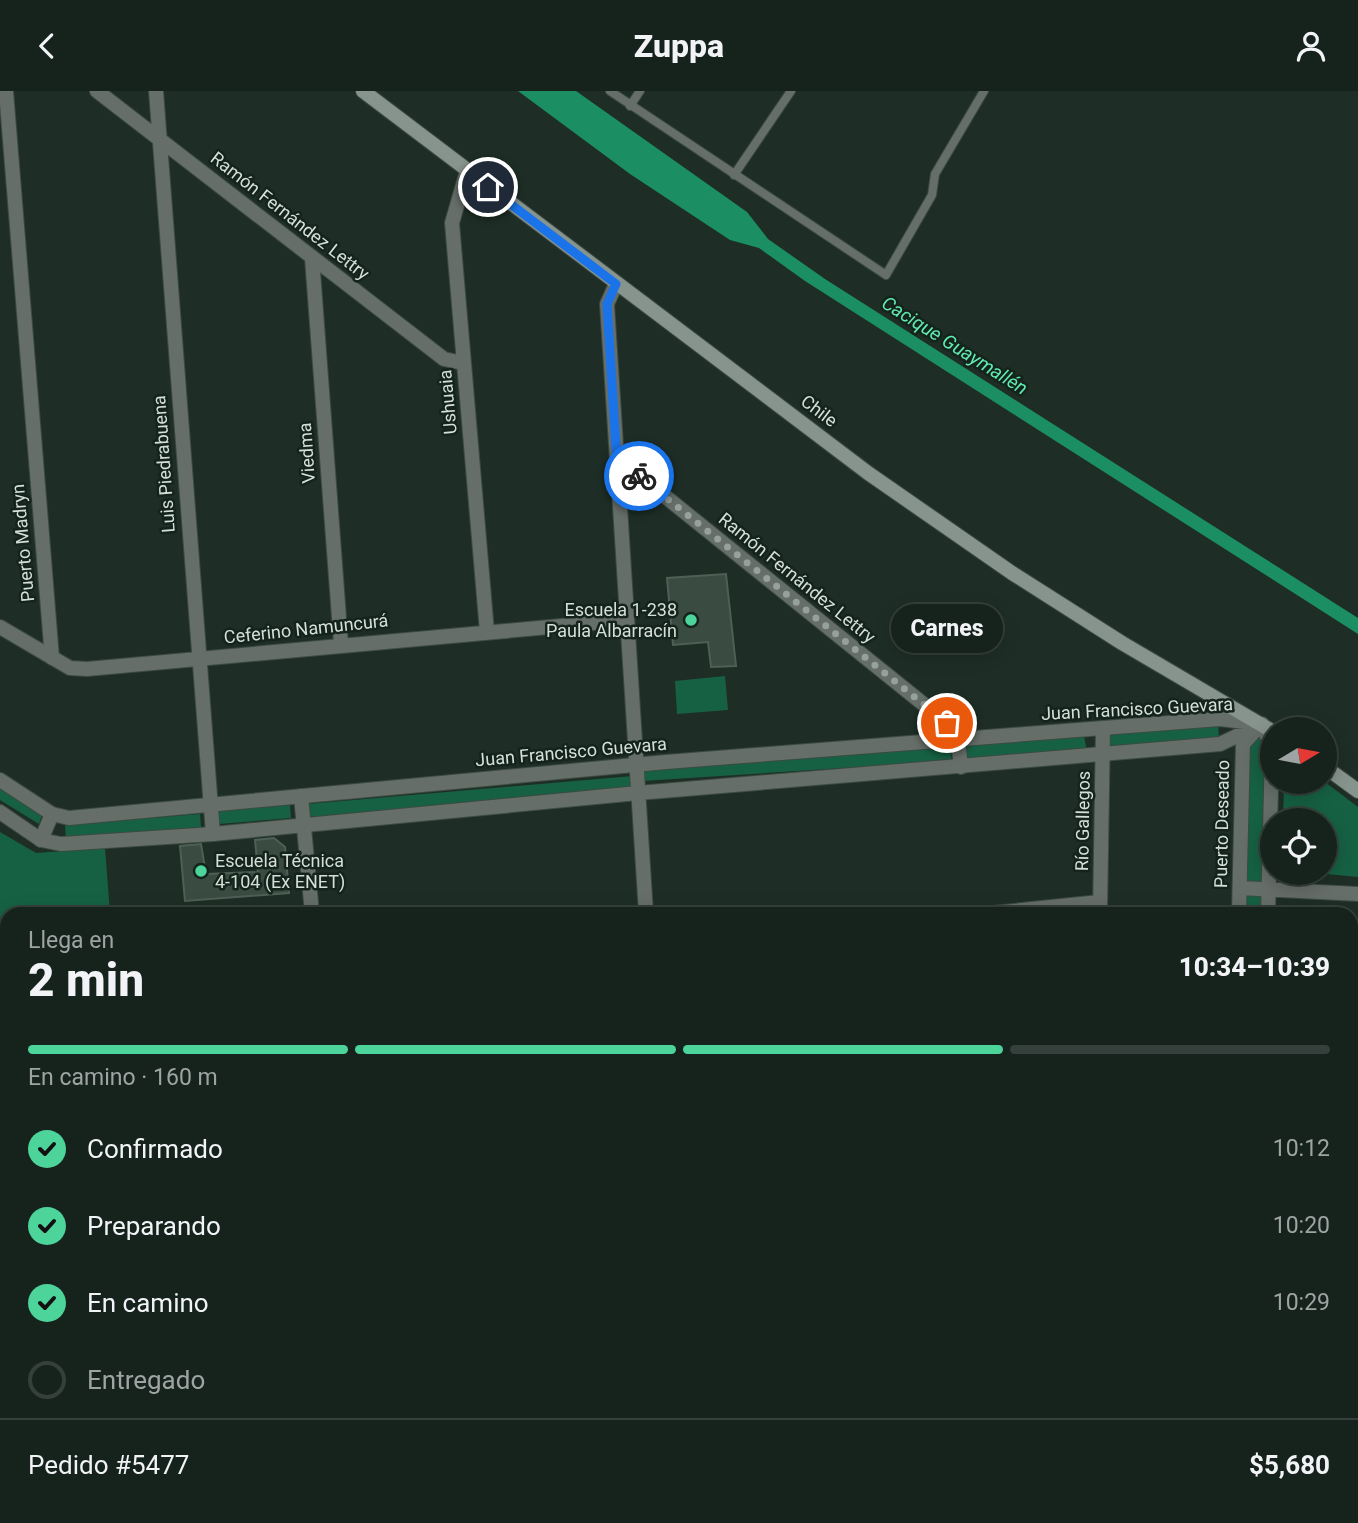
<!DOCTYPE html>
<html lang="es">
<head>
<meta charset="utf-8">
<style>
	body { margin:0; font-family:Roboto,sans-serif; background:#1f2a25; color:#f1f3f6; height:100vh; display:flex; flex-direction:column; font-size:26px; white-space:nowrap }
	* { box-sizing:border-box; margin:0 }
	p { font-size:23px; color:#9ea4a3 }
	.icon { flex:none; width:38px; height:38px; fill:none; stroke:currentColor; stroke-width:2; stroke-linecap:round; stroke-linejoin:round }
	.map { position:relative; flex:1; overflow:hidden }
	.sheet { position:absolute; left:0px; top:816px; width:1358px; height:618px; display:flex; flex-direction:column; background:#16221c; border-radius:21px 21px 0 0; box-shadow:0 4px 18px #0003,0 0 0 2px #353f3b }
	.sheet>* { flex:none }
	.needle { width:46px; rotate:80deg }
	.fabs { position:absolute; left:1260px; top:626px; display:grid; gap:14px }
	.fabs a { display:grid; place-items:center; width:77px; height:77px; border-radius:50%; background:#16221c; box-shadow:0 4px 18px #0003,0 0 0 2px #353f3b; font-size:35px }
	.pin { position:absolute; display:grid; place-items:center; width:60px; height:60px; color:#fff; margin:-30px; border:4px solid #fff; border-radius:50%; box-shadow:0 2px 7px #0007 }
	.courier { position:absolute; display:grid; place-items:center; width:70px; height:70px; margin:-35px; border:5px solid #1a73e8; border-radius:50%; background:#fff; color:#222; box-shadow:0 2px 9px #0007 }
	.bubble { position:absolute; height:49px; border-radius:24px; background:#16221c; box-shadow:0 4px 18px #0003,0 0 0 2px #353f3b; font-size:23px; font-weight:800; line-height:49px; text-align:center }
	.overview em { font-style:normal; font-weight:800 }
	.overview div { display:flex; flex-direction:column-reverse }
	.overview { display:flex; align-items:center; justify-content:space-between; height:119px; padding:0 28px }
	h1 { font-size:46px; font-weight:800; line-height:52px }
	.bar { display:grid; grid-template-columns:repeat(4,1fr); gap:10px 7px; align-content:center; height:84px; padding:0 28px }
	.bar i { height:9px; border-radius:5px; background:#353f3b }
	.bar .on { background:#4cd49b }
	.bar p { grid-column:span 4 }
	.line { display:flex; align-items:center; gap:18px; padding:0 28px; border-top:2px solid #353f3b }
	.line div { flex:1 }
	ol { padding:0 28px; list-style:none }
	li { display:flex; align-items:center; gap:21px; height:77px }
	li p { margin-inline-start:auto }
	li .icon { padding:7px; border-radius:50%; background:#4cd49b; color:#111; stroke-width:4 }
	li:last-child { color:#9ea4a3 }
	li i { width:38px; height:38px; border:4px solid #353f3b; border-radius:50% }
	header { display:flex; justify-content:space-between; align-items:center; height:91px; padding:0 28px; background:#16221c; font-size:32px; font-weight:800 }
	.map>svg:first-child { display:block }
	.green { fill:#166144 }
	.water { fill:#1b8e63 }
	.building { fill:#3a4b42; stroke:#4e6056; stroke-width:2 }
	.lines { fill:none; stroke-linecap:round; stroke-linejoin:round }
	.service-casing { stroke:#3b4a43; stroke-width:10 }
	.minor-casing { stroke:#3b4a43; stroke-width:16 }
	.tertiary-casing { stroke:#3b4a43; stroke-width:16 }
	.secondary-casing { stroke:#3b4a43; stroke-width:16 }
	.service { stroke:#666e69; stroke-width:8 }
	.minor { stroke:#666e69; stroke-width:14 }
	.tertiary { stroke:#666e69; stroke-width:14 }
	.secondary { stroke:#87948d; stroke-width:14 }
	.done { stroke:#95a19a; stroke-width:7; stroke-dasharray:0 12.6 }
	.route { stroke:#1a73e8; stroke-width:9 }
	.poi-dot { fill:#4cd49b; stroke:#14241c; stroke-width:2.5 }
	.labels { text-anchor:middle; stroke-width:5; stroke-linejoin:round; paint-order:stroke }
	.street-label { font-size:18px; fill:#d5dfd9; stroke:#14241c }
	.poi-label { font-size:18px; fill:#d5dfd9; stroke:#14241c; text-anchor:end }
	.water-label { font-size:19px; font-style:italic; fill:#60eaaf; stroke:#14241c }
</style>
</head>
<body>
<header><svg class="icon" aria-label="back" viewBox="0 0 24 24"><path d="M15 5l-7 7 7 7"/></svg>Zuppa<svg class="icon" aria-label="person" viewBox="0 0 24 24"><circle cx="12" cy="8" r="4"/><path d="M4 21q1-7 8-7t8 7"/></svg></header>
<div class="map">
<svg width="1358" height="1432" viewBox="0 0 1358 1432">
	<rect width="100%" height="100%" fill="#1e2e26"/>
	<path class="green" d="M 725,585 L 728,619 L 677,623 L 675,590 Z
		M 1218,633 L 1219,647 L 1104,659 L 1102,643 Z
		M 1262,633 L 1272,658 L 1268,822 L 1239,822 L 1243,653 Z
		M 1083,640 L 1087,660 L 963,672 L 961,650 Z
		M 949,651 L 952,670 L 642,690 L 640,676 Z
		M 633,685 L 634,699 L 308,726 L 307,713 Z
		M 1284,691 L 1325,691 L 1358,716 L 1358,786 L 1316,782 L 1325,782 L 1325,730 L 1283,730 Z
		M 0,695 L 43,721 L 39,733 L 0,709 Z
		M 290,714 L 291,727 L 219,733 L 218,720 Z
		M 200,723 L 201,736 L 66,748 L 65,734 Z
		M 0,741 L 36,762 L 105,757 L 110,822 L 7,822 L 7,1324 L 0,1323 Z"/>
	<path class="water" d="M 518,0 L 576,0 L 747,121 L 768,148 L 825,188 L 1358,527 L 1358,543 L 805,190 L 759,157 L 730,149 L 630,83 Z"/>
	<path class="building" d="M 726,483 L 736,575 L 711,576 L 708,551 L 673,554 L 667,487 Z
		M 274,747 L 285,756 L 289,802 L 185,810 L 180,755 L 201,753 L 206,783 L 258,781 L 255,749 Z"/>
	<g class="lines">
		<g class="service-casing">
			<path id="service" d="M 610,0 L 886,184 L 932,104 L 935,83 L 984,0
				M 630,15 L 640,0
				M 734,84 L 791,0"/>
		</g>
		<g class="minor-casing">
			<path id="minor" d="M 6,0 L 52,567
				M 97,0 L 444,268 L 463,272
				M 156,0 L 213,743
				M 467,80 L 452,132 L 487,541
				M 312,167 L 341,553
				M 616,193 L 607,213 L 646,822
				M 617,373 L 641,386 L 947,632 L 958,649 L 961,676
				M 0,536 L 70,577 L 87,578 L 627,529
				M 301,705 L 312,822
				M 41,749 L 52,723
				M 993,822 L 1100,811
				M 1100,822 L 1103,637
				M 1351,942 L 1358,943
				M 1351,1067 L 1358,1067
				M 1351,1214 L 1358,1214
				M 0,1349 L 7,1351
				M 1351,1362 L 1358,1362
				M 376,1426 L 377,1432
				M 490,1426 L 528,1432
				M 666,1426 L 666,1432
				M 937,1432 L 937,1426"/>
		</g>
		<g class="tertiary-casing">
			<path id="tertiary" d="M 1262,633 L 1272,658 L 1268,822
				M 0,689 L 52,723 L 69,727 L 666,671 L 1142,634 L 1220,628 L 1261,633
				M 0,721 L 41,749 L 61,753 L 213,743 L 638,702 L 1220,653 L 1262,633
				M 1240,797 L 1358,803
				M 1239,822 L 1243,653 L 1256,639
				M 1220,1432 L 1221,1426
				M 1250,1432 L 1250,1426"/>
		</g>
		<g class="secondary-casing">
			<path id="secondary" d="M 363,0 L 868,382 L 1012,482 L 1122,552 L 1272,640
				M 1325,676 L 1358,700"/>
		</g>
		<use href="#service" class="service"/>
		<use href="#minor" class="minor"/>
		<use href="#tertiary" class="tertiary"/>
		<use href="#secondary" class="secondary"/>
	</g>
	<g class="lines">
		<path class="done" d="M 639,385 L 947,632"/>
		<path class="route" d="M 488,96 L 616,193 L 607,213 L 617,373 L 639,385"/>
	</g>
	<g class="poi-dot">
		<circle cx="691" cy="529" r="7"/>
		<circle cx="201" cy="780" r="7"/>
	</g>
	<g class="labels">
		<g class="street-label">
			<text transform="translate(290 125) rotate(38)" y="6">Ramón Fernández Lettry</text>
			<text transform="translate(448 311) rotate(-95)" y="6">Ushuaia</text>
			<text transform="translate(819 320) rotate(37)" y="6">Chile</text>
			<text transform="translate(307 362) rotate(-94)" y="6">Viedma</text>
			<text transform="translate(164 373) rotate(-94)" y="6">Luis Piedrabuena</text>
			<text transform="translate(23 452) rotate(-95)" y="6">Puerto Madryn</text>
			<text transform="translate(797 487) rotate(39)" y="6">Ramón Fernández Lettry</text>
			<text transform="translate(306 538) rotate(-6)" y="6">Ceferino Namuncurá</text>
			<text transform="translate(1137 618) rotate(-3)" y="6">Juan Francisco Guevara</text>
			<text transform="translate(571 661) rotate(-5)" y="6">Juan Francisco Guevara</text>
			<text transform="translate(1083 730) rotate(-89)" y="6">Río Gallegos</text>
			<text transform="translate(1222 733) rotate(-89)" y="6">Puerto Deseado</text>
		</g>
		<g class="poi-label">
			<text x="677" y="525">Escuela 1-238<tspan x="677" dy="21">Paula Albarracín</tspan></text>
			<text x="215" y="776" text-anchor="start">Escuela Técnica<tspan x="215" dy="21">4-104 (Ex ENET)</tspan></text>
		</g>
		<g class="water-label">
			<text transform="translate(955 254) rotate(32)" y="7">Cacique Guaymallén</text>
		</g>
	</g>
</svg>
<div class="fabs">
<a><svg class="needle" viewBox="-14 -14 28 28"><path d="M0-13l5 13h-10z" fill="#e53935"/><path d="M0 13l5-13h-10z" fill="#9ea4a3"/></svg></a>
<a><svg class="icon" aria-label="locate" viewBox="0 0 24 24"><circle cx="12" cy="12" r="6"/><path d="M12 2v4M12 18v4M2 12h4M18 12h4"/></svg></a>
</div>
<div class="pin" style="left:947px;top:632px;background:#ea580c"><svg class="icon" aria-label="bag" viewBox="0 0 24 24"><path d="M5 8h14l-1 12H6zM9 8a3 3 0 0 1 6 0"/></svg></div>
<div class="pin" style="left:488px;top:96px;background:#1f2937"><svg class="icon" aria-label="home" viewBox="0 0 24 24"><path d="M3 11l9-7 9 7M6 9v11h12V9"/></svg></div>
<div class="courier" style="left:639px;top:385px"><svg class="icon" aria-label="bike" viewBox="0 0 24 24"><circle cx="6" cy="16" r="4"/><circle cx="18" cy="16" r="4"/><path d="M6 16l4-8h5l3 8M10 8l3 8H6M13 5h3"/></svg></div>
<div class="bubble" style="left:891px;top:513px;width:112px">Carnes</div>
<section class="sheet">
<div class="overview"><div><h1>2 min</h1><p>Llega en</p></div><em>10:34–10:39</em></div>
<div class="bar"><i class="on"></i><i class="on"></i><i class="on"></i><i></i><p>En camino · 160 m</p></div>
<ol>
<li><svg class="icon" aria-label="check" viewBox="0 0 24 24"><path d="M5 12l5 5 9-10"/></svg>Confirmado<p>10:12</p></li>
<li><svg class="icon" aria-label="check" viewBox="0 0 24 24"><path d="M5 12l5 5 9-10"/></svg>Preparando<p>10:20</p></li>
<li><svg class="icon" aria-label="check" viewBox="0 0 24 24"><path d="M5 12l5 5 9-10"/></svg>En camino<p>10:29</p></li>
<li><i></i>Entregado</li>
</ol>
<div class="line" style="height:91px"><div>Pedido #5477</div><b>$5,680</b></div>
</section>
</div>
</body>
</html>
